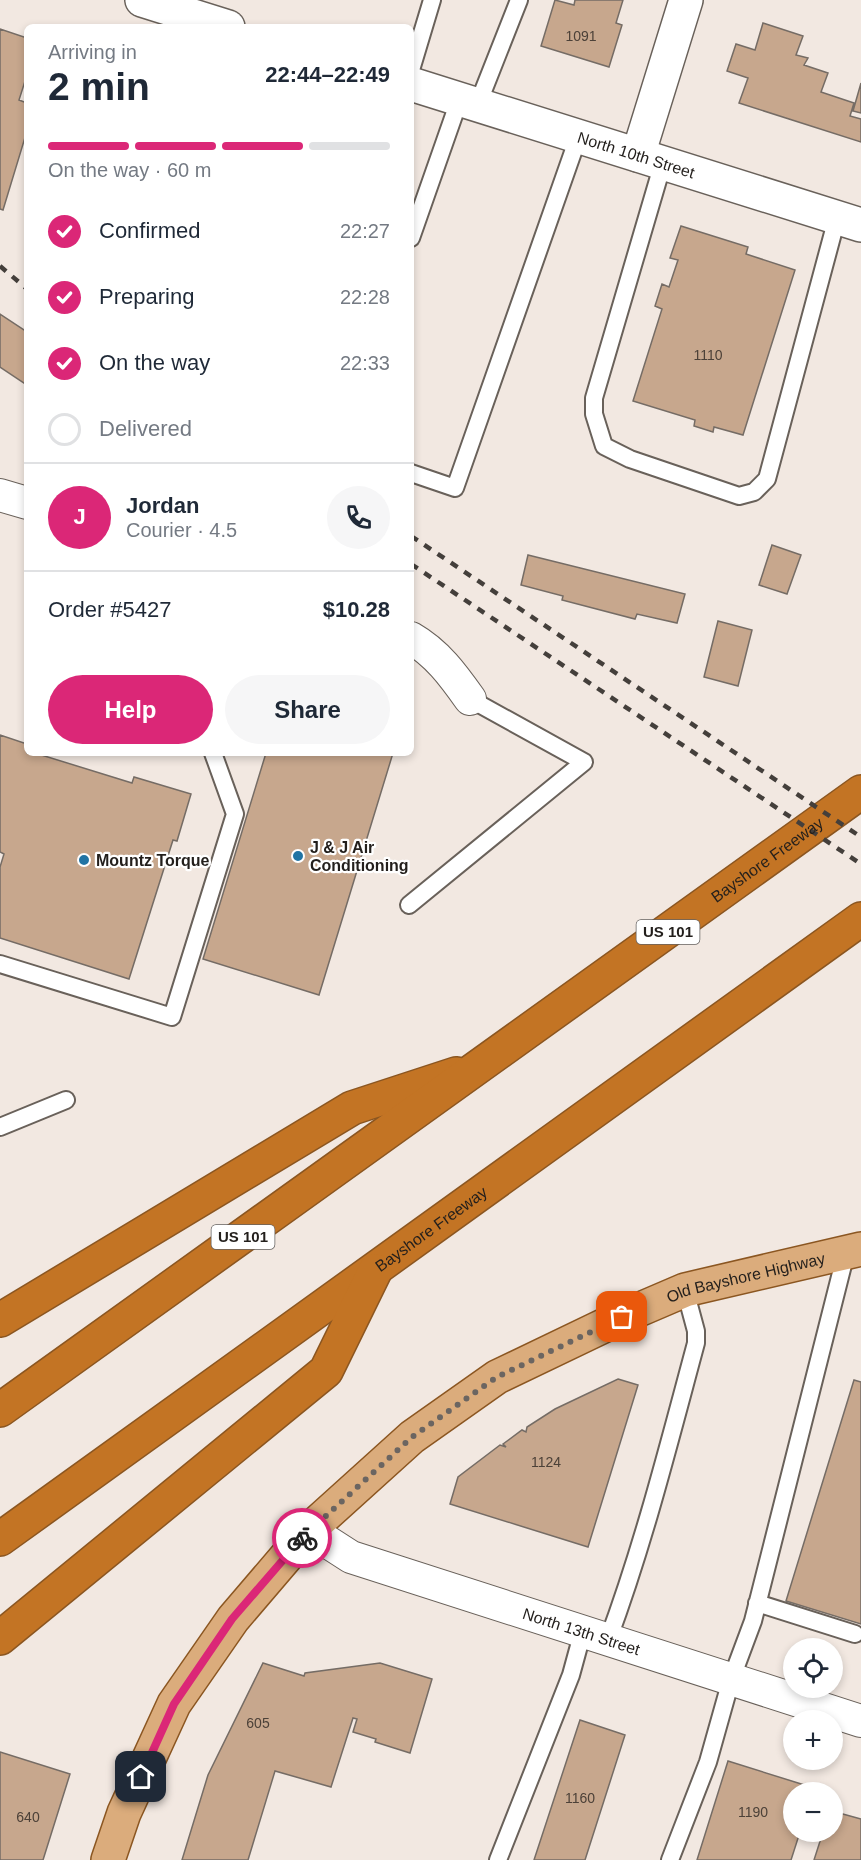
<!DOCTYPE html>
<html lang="en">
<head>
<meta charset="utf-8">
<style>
	body { margin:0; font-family:Helvetica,sans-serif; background:#f6f6f7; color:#1f2937; height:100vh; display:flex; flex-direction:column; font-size:22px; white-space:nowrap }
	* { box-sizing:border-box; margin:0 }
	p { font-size:20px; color:#747a83 }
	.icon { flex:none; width:33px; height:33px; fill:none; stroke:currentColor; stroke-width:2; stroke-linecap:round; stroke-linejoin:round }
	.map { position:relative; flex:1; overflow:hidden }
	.details { position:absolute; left:24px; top:24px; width:390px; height:732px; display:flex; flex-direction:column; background:#fff; border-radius:9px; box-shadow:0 3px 9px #0003 }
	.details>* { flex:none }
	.buttons { position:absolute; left:783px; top:1638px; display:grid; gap:12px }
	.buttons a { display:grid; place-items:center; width:60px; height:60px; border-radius:50%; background:#fff; box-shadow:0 3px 9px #0003; font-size:30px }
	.pin { position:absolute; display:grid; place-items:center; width:51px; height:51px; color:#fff; margin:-26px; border-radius:12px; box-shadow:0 3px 9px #0006 }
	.courier { position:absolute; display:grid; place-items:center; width:60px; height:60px; margin:-30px; border:4px solid #db2777; border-radius:50%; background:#fff; color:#222; box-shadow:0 2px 8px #0007 }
	.overview em { font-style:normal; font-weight:600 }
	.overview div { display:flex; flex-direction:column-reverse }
	.overview { display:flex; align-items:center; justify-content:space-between; height:102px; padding:0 24px }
	h1 { font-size:39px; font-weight:600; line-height:45px }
	.bar { display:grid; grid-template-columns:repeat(4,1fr); gap:9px 6px; align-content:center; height:72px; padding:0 24px }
	.bar i { height:8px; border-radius:4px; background:#e0e1e3 }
	.bar .selected { background:#db2777 }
	.bar p { grid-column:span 4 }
	.line { display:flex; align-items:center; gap:15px; padding:0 24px; border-top:2px solid #e0e1e3 }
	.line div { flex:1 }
	.round { display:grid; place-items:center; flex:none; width:63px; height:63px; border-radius:32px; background:#f6f6f7 }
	ol { padding:0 24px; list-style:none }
	li { display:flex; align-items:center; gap:18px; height:66px }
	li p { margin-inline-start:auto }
	li .icon { padding:6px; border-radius:50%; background:#db2777; color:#fff; stroke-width:4 }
	li:last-child { color:#747a83 }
	li i { width:33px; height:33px; border:3px solid #e0e1e3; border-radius:50% }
	.cta { display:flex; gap:12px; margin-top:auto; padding:12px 24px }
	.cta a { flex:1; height:69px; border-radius:36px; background:#db2777; color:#fff; font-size:24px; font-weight:600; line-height:69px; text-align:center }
	.cta a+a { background:#f6f6f7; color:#1f2937 }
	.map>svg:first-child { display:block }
	.building { fill:#c7a78d; stroke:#756c65; stroke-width:1.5 }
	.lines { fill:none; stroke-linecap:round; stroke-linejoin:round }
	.lane-casing { stroke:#69615a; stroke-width:20 }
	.street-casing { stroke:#69615a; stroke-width:34 }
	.secondary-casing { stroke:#69615a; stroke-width:36 }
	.primary-casing { stroke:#8b5621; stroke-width:36 }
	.highway-casing { stroke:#8b5621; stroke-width:36 }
	.lane { stroke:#fff; stroke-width:16 }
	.street { stroke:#fff; stroke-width:32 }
	.secondary { stroke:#fff; stroke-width:33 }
	.primary { stroke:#dbac7c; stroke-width:33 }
	.highway { stroke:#c37424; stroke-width:33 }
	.rail { stroke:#443f3b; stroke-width:4.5; stroke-dasharray:8 8; stroke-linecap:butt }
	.done { stroke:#6b6561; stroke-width:6; stroke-dasharray:0 10.8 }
	.route { stroke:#db2777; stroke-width:8 }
	.poi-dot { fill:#2174a4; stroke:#fff; stroke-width:2 }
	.labels { text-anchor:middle; stroke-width:4.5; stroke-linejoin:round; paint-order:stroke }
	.number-label { font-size:14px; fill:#4c4138 }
	.shield { fill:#fff; stroke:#656260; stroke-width:1.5 }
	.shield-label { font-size:15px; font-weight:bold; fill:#231f1c }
	.street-label { font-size:16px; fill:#231f1c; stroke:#fff }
	.poi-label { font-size:16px; font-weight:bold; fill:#231f1c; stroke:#fff; text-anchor:start }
</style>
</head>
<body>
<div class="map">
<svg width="861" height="1860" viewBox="0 0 861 1860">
	<rect width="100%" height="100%" fill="#f2e8e1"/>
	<path class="building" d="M 555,0 L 574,5 L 575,0 L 623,0 L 616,23 L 622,25 L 609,67 L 541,46 Z
		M 763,23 L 803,36 L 796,55 L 808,58 L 804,65 L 828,73 L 821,92 L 854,103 L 850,116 L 861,119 L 861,142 L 739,103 L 748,78 L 727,71 L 736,44 L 755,50 Z
		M 0,29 L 27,38 L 27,75 L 19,100 L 27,103 L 27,131 L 3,210 L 0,209 Z
		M 861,83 L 861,113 L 853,111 Z
		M 681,226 L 748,247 L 746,254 L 795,270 L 743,435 L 714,427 L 713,432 L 694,426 L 695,420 L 633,401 L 662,309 L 655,306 L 662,284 L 669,287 L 678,260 L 670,258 Z
		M 0,314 L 27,332 L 27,385 L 0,367 Z
		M 772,545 L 801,555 L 787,594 L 759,585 Z
		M 528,555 L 685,594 L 677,623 L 637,614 L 635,619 L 562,600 L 563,596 L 521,585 Z
		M 718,621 L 752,630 L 738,686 L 704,677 Z
		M 0,735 L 27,744 L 27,753 L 35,753 L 132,783 L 134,777 L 191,794 L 177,841 L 173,840 L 129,979 L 0,938 L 0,867 L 4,854 L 0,852 Z
		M 266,753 L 393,753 L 319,995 L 203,959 Z
		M 618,1379 L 638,1385 L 588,1547 L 450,1504 L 458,1477 L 500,1445 L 506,1447 L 503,1444 L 522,1430 L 526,1432 L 527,1427 L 555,1409 Z
		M 854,1380 L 861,1382 L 861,1624 L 786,1601 Z
		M 263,1663 L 304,1676 L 305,1673 L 380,1663 L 432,1679 L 410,1753 L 375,1742 L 376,1739 L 353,1732 L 357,1719 L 353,1718 L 331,1787 L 275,1771 L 248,1860 L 182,1860 L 208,1775 Z
		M 580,1720 L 625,1735 L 585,1860 L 534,1860 Z
		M 0,1752 L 70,1774 L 43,1860 L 0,1860 Z
		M 728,1761 L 814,1788 L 812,1792 L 794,1792 L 794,1832 L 800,1832 L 791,1860 L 697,1860 Z
		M 832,1811 L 861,1819 L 861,1860 L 814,1860 L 823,1832 L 832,1832 Z"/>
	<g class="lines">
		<g class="lane-casing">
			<path id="lane" d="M 411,70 L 432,0
				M 478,104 L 519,0
				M 663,163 L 594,398 L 594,414 L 604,446 L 630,459 L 739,496 L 754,492 L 767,479 L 837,218
				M 411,238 L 460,98
				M 411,473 L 455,488 L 579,135
				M 409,905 L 584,762 L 470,699
				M 0,964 L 172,1017 L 235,814 L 213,753
				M 0,1127 L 66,1100
				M 757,1603 L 855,1634
				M 608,1640 C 644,1543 669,1443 696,1343 L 696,1331 L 685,1290
				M 498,1860 L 571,1675 L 583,1631
				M 670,1860 L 708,1762 L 731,1680 L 753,1621 L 846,1253"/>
		</g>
		<g class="street-casing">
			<g id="street">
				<path d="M 0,495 L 27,503"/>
				<path d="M 411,638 C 437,653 453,675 470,699"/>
				<path id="s1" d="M 309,1530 L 351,1557 L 861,1721"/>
			</g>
		</g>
		<g class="secondary-casing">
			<g id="secondary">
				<path d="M 142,0 L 228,27"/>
				<path id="s2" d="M 411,84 L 861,225"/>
				<path d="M 638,155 L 686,0"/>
			</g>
		</g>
		<g class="primary-casing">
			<g id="primary">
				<path id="s3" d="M 108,1860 L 124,1813 L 174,1704 L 233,1619 L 309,1530 L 412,1437 L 497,1377 L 622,1317 L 685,1290 L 861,1249"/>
			</g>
		</g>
		<g class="highway-casing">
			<g id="highway">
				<path d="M 0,1320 L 352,1108 L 456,1074"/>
				<path id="s4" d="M 0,1410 L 861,792"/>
				<path id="s5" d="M 0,1539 L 861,919"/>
				<path d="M 0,1638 L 326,1371 L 375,1271"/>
			</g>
		</g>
		<use href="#lane" class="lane"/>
		<use href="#street" class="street"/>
		<use href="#secondary" class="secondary"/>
		<use href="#primary" class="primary"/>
		<use href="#highway" class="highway"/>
		<path class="rail" d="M 0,266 L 27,289
			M 411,536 L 861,837
			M 411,564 L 861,864"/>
	</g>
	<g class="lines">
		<path class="done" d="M 302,1538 L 412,1437 L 497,1377 L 622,1317"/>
		<path class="route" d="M 141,1777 L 174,1704 L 232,1619 L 302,1538"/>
	</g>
	<g class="poi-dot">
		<circle cx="298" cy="856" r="6"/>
		<circle cx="84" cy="860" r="6"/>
	</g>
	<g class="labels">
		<g class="number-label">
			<text x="581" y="41">1091</text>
			<text x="708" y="360">1110</text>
			<text x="546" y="1467">1124</text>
			<text x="258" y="1728">605</text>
			<text x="580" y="1803">1160</text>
			<text x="753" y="1817">1190</text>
			<text x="28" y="1822">640</text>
		</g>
		<g class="shield">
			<rect x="636.5" y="920" width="63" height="24" rx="4.5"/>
			<rect x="211.5" y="1225" width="63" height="24" rx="4.5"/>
		</g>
		<g class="shield-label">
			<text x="668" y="937">US 101</text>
			<text x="243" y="1242">US 101</text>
		</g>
		<g class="street-label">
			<text dy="6" stroke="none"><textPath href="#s2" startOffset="236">North 10th Street</textPath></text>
			<text dy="6" stroke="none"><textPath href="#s4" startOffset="944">Bayshore Freeway</textPath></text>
			<text dy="6" stroke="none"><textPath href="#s5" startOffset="531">Bayshore Freeway</textPath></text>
			<text dy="6" stroke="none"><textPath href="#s3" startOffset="902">Old Bayshore Highway</textPath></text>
			<text dy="6" stroke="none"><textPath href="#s1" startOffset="292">North 13th Street</textPath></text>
		</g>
		<g class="poi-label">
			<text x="310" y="853">J &amp; J Air<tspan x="310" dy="18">Conditioning</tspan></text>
			<text x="96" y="866">Mountz Torque</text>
		</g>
	</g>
</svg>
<div class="buttons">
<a><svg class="icon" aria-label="locate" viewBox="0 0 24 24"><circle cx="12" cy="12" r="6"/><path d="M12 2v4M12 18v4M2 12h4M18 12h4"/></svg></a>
<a>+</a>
<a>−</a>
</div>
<div class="pin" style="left:622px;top:1317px;background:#ea580c"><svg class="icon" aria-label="bag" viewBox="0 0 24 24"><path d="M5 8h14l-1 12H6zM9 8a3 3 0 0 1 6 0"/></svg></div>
<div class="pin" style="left:141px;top:1777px;background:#1f2937"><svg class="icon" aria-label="home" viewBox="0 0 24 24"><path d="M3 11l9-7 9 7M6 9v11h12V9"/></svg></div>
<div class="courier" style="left:302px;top:1538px"><svg class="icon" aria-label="bike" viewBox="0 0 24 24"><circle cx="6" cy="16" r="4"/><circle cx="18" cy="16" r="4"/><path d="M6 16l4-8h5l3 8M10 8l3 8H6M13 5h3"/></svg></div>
<section class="details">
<div class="overview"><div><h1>2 min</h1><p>Arriving in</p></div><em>22:44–22:49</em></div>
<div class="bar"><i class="selected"></i><i class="selected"></i><i class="selected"></i><i></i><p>On the way · 60 m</p></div>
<ol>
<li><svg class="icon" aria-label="check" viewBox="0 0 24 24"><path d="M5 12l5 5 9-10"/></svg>Confirmed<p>22:27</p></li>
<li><svg class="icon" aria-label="check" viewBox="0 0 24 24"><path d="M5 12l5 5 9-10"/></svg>Preparing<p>22:28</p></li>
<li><svg class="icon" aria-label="check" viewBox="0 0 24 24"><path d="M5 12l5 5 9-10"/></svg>On the way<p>22:33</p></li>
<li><i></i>Delivered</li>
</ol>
<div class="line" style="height:108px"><b class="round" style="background:#db2777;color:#fff">J</b><div><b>Jordan</b><p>Courier · 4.5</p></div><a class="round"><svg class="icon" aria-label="phone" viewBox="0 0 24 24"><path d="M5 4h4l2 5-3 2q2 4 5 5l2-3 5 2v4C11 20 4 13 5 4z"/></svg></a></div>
<div class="line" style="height:78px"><div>Order #5427</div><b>$10.28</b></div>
<div class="cta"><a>Help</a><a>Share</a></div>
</section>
</div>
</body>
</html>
